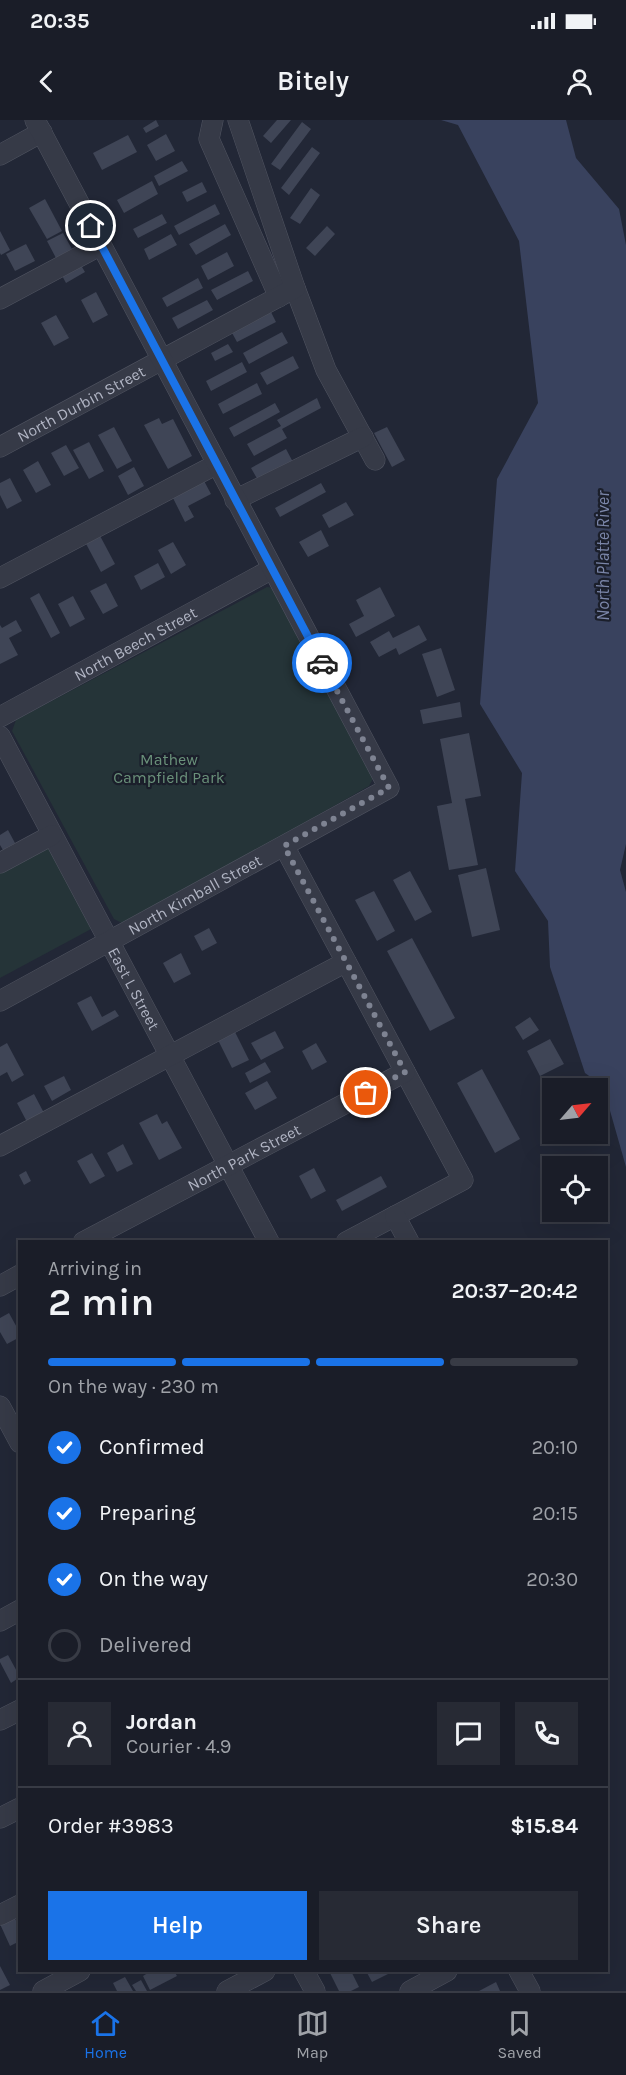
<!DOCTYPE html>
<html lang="en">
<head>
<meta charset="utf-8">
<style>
	body { margin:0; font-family:Karla,sans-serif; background:#272a34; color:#f1f3f6; height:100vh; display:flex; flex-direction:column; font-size:22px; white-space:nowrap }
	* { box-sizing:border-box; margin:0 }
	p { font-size:20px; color:#9fa2a8 }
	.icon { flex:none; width:33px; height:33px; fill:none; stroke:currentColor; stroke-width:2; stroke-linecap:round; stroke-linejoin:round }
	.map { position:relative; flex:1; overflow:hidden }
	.side { position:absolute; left:18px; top:1120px; width:590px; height:732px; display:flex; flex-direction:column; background:#1a1d28; border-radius:0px; box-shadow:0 6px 24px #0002,0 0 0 2px #383b45 }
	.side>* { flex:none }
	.needle { width:39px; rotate:62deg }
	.tools { position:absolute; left:542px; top:958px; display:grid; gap:12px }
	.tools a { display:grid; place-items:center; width:66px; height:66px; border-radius:0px; background:#1a1d28; box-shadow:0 6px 24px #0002,0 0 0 2px #383b45; font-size:30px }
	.pin { position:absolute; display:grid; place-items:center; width:51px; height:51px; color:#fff; margin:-26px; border:3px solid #fff; border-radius:50%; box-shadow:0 2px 6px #0007 }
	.courier { position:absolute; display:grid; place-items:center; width:60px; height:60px; margin:-30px; border:4px solid #1a73e8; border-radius:50%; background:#fff; color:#222; box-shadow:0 2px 8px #0007 }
	.overview em { font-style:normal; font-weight:600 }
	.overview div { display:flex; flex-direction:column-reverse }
	.overview { display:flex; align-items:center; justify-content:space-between; height:102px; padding:0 30px }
	h1 { font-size:39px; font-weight:600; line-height:45px }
	.bar { display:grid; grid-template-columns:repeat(4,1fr); gap:9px 6px; align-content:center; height:72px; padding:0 30px }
	.bar i { height:8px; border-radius:4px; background:#383b45 }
	.bar .active { background:#1a73e8 }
	.bar p { grid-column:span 4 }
	.line { display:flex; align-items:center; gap:15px; padding:0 30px; border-top:2px solid #383b45 }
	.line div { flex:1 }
	.round { display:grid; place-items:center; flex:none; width:63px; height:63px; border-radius:0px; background:#272a34 }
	ol { padding:0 30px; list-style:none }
	li { display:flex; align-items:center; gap:18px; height:66px }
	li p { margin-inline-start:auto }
	li .icon { padding:6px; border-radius:50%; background:#1a73e8; color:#fff; stroke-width:4 }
	li:last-child { color:#9fa2a8 }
	li i { width:33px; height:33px; border:3px solid #383b45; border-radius:50% }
	.primary-button { display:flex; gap:12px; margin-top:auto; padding:12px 30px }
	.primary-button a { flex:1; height:69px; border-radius:0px; background:#1a73e8; color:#fff; font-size:24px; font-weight:600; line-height:69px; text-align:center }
	.primary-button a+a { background:#272a34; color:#f1f3f6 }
	.status { display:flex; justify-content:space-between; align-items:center; height:42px; padding:0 30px; background:#1a1d28; direction:ltr }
	.status svg { height:16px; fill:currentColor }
	header { display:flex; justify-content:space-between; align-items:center; height:78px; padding:0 30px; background:#1a1d28; font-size:27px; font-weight:600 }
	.menu { display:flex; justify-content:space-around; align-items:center; height:84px; border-top:2px solid #383b45; background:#1a1d28; font-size:16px; color:#9fa2a8 }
	.menu a { display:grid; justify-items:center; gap:3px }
	.menu .active { color:#1a73e8 }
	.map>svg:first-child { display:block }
	.green { fill:#253438 }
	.water { fill:#39425e }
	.building { fill:#3f4556 }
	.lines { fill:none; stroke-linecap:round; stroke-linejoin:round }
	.minor-casing { stroke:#505461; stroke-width:21 }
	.minor { stroke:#363a47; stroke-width:20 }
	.done { stroke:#7e8392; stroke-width:6; stroke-dasharray:0 10.8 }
	.route { stroke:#1a73e8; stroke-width:8 }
	.labels { text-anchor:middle; stroke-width:4.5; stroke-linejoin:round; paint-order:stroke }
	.street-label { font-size:16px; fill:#b0b4c3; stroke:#1b1f2b }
	.park-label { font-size:16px; fill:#6a917a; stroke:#1b1f2b }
	.water-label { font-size:18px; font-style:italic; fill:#7b86a9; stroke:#1b1f2b }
</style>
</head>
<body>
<div class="status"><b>20:35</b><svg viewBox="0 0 49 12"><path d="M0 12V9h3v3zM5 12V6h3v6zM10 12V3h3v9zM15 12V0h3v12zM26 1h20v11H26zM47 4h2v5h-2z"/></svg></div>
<header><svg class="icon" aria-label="back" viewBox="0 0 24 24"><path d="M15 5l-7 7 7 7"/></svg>Bitely<svg class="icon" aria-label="person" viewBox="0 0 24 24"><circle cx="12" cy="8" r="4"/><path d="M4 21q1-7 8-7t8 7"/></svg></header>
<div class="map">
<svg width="626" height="1871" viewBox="0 0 626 1871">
	<rect width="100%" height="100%" fill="#222736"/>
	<path class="green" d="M 267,467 L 274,468 L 374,657 L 369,666 L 126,805 L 114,799 L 12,611 L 16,600 Z
		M 47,723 L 93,808 L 0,858 L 0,748 Z"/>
	<path class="water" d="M 441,0 L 566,0 L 576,38 L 619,89 L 626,125 L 626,724 L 620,750 L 626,772 L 626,1047 L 603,966 L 585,953 L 550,847 L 548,801 L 515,751 L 522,653 L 480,584 L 497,359 L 538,283 L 519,121 L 458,5 Z"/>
	<path class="building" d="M 156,0 L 159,6 L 146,13 L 143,8 Z
		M 277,0 L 291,0 L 271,23 L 263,16 Z
		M 302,2 L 311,9 L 280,50 L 271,44 Z
		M 166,14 L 175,31 L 156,41 L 147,25 Z
		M 128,15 L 137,32 L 102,50 L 93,33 Z
		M 312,27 L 320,33 L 289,75 L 281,68 Z
		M 182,41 L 188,51 L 159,66 L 154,56 Z
		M 152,61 L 158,74 L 124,93 L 117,80 Z
		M 202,62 L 207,72 L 187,82 L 182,72 Z
		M 311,68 L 320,75 L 300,104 L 290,98 Z
		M 45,79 L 62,111 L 47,119 L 29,88 Z
		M 215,84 L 220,94 L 179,115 L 174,106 Z
		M 162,94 L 167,103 L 138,118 L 133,109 Z
		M 225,104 L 231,115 L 196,135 L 189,124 Z
		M 327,106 L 335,114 L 315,136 L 306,128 Z
		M 0,111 L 10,130 L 1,135 L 0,133 Z
		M 63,113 L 72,129 L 56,138 L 47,121 Z
		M 171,114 L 177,125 L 149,140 L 144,129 Z
		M 26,124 L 35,141 L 15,151 L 6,134 Z
		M 227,132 L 234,146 L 208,160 L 201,146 Z
		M 79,142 L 85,152 L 66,163 L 60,152 Z
		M 248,151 L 253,161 L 217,180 L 211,170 Z
		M 198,158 L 203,168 L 167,187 L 162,178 Z
		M 96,172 L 108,195 L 93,203 L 81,180 Z
		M 207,180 L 213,190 L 178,209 L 172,198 Z
		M 270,190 L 276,202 L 237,222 L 231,211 Z
		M 56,195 L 69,218 L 54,226 L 41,203 Z
		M 282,212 L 288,223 L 249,244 L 243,233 Z
		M 228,224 L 233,232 L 215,241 L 211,233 Z
		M 293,236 L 299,248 L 267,265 L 260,253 Z
		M 242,242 L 247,252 L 211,271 L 206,261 Z
		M 257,263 L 262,274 L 223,294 L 218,284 Z
		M 317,278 L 321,288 L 282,309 L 287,318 L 254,336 L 247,324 L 281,306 L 277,300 Z
		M 275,283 L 280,292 L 234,317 L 229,308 Z
		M 159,298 L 162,304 L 173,299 L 192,336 L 168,349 L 144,305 Z
		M 114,307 L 132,341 L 117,349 L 98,315 Z
		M 387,307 L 405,340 L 392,347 L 374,313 Z
		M 89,322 L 104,351 L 89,359 L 73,330 Z
		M 66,325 L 79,348 L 64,356 L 51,333 Z
		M 286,329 L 294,344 L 259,362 L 251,348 Z
		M 38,341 L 51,365 L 36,373 L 23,350 Z
		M 134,347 L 144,366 L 128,375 L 118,356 Z
		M 10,358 L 22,381 L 7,389 L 0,375 L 0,363 Z
		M 203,359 L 211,374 L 188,386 L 194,397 L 185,402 L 172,376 Z
		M 321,363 L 326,372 L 280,397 L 275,388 Z
		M 346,382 L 354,395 L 329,408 L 322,395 Z
		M 321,410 L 329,426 L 308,437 L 299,422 Z
		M 98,412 L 115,444 L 101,452 L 84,420 Z
		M 173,422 L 186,445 L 171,454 L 158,430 Z
		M 158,443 L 165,457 L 141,470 L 134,456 Z
		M 106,463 L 118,486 L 103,494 L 90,471 Z
		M 380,467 L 395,496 L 356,517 L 349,504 L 364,496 L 356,480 Z
		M 39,473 L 60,513 L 51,518 L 30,478 Z
		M 73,476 L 85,499 L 70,507 L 58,484 Z
		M 16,500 L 22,511 L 9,518 L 18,535 L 0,544 L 0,505 L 2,508 Z
		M 419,505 L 427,520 L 399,535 L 396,528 L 379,537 L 370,522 L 389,511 L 393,518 Z
		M 441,528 L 455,570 L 437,577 L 422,534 Z
		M 460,582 L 462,597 L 423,604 L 420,590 Z
		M 469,613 L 481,676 L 465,679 L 478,745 L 449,750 L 437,686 L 452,683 L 440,619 Z
		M 8,710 L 15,723 L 3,730 L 0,725 L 0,715 Z
		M 486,748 L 500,810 L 472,817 L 458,755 Z
		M 410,751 L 432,792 L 415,801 L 393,760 Z
		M 374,771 L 395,811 L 377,821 L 355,780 Z
		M 209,808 L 217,823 L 202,831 L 194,816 Z
		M 412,818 L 455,898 L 430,911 L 387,831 Z
		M 181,833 L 191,854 L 174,863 L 163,843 Z
		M 91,876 L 102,897 L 115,890 L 119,896 L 92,911 L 77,883 Z
		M 530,897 L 539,910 L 523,920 L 515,907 Z
		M 234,910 L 249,940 L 232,948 L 217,918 Z
		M 275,911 L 284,928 L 261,940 L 251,923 Z
		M 550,919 L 564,944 L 540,956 L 527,931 Z
		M 7,923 L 24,955 L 12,962 L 7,952 L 0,956 L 0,927 Z
		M 316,923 L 327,942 L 312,950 L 302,931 Z
		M 265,942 L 271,952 L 250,963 L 245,953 Z
		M 482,949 L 520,1019 L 495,1033 L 457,963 Z
		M 64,956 L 71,970 L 52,981 L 44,966 Z
		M 267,961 L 277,978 L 255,990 L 245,973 Z
		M 34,974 L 44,993 L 27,1002 L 17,983 Z
		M 157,994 L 162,1004 L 167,1001 L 182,1028 L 159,1040 L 139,1003 Z
		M 123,1024 L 133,1044 L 117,1052 L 107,1033 Z
		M 92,1033 L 105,1056 L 90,1064 L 77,1041 Z
		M 314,1048 L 326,1071 L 311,1079 L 299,1056 Z
		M 26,1051 L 31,1061 L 24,1065 L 19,1055 Z
		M 381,1056 L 387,1067 L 342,1091 L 336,1080 Z
		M 9,1193 L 20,1213 L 20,1217 L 7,1224 L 0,1212 L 0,1198 Z
		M 8,1535 L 20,1557 L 11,1563 L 0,1542 L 0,1539 Z
		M 14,1797 L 20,1807 L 20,1821 L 10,1826 L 0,1804 Z
		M 0,1846 L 10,1865 L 0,1870 Z
		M 151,1851 L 174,1851 L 177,1856 L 150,1870 L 143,1856 Z
		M 329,1851 L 351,1851 L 359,1867 L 351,1871 L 339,1871 Z
		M 366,1851 L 386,1851 L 388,1854 L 372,1862 Z
		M 125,1857 L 133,1871 L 117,1871 L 113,1863 Z
		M 141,1860 L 147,1871 L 136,1871 L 132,1865 Z
		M 496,1862 L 500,1871 L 479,1871 Z"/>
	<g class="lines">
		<g class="minor-casing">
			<g id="minor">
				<path d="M 213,0 L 209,19 L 279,177"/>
				<path d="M 0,35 L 42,12"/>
				<path d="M 295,168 L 326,250 L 375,340"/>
				<path d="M 0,179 L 101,125"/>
				<path id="s1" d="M 0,327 L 295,168 L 238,0"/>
				<path d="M 235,380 L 363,317"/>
				<path d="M 0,458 L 217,344"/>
				<path id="s2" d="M 0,597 L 272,449"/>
				<path id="s3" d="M 0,616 L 269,1122"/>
				<path d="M 284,726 L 463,1060 L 346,1122"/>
				<path d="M 0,743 L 52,715"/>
				<path id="s4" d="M 0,881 L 389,668 L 35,0"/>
				<path d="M 0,1026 L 346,842"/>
				<path d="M 395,1096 L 409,1122"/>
				<path id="s5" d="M 83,1122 L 405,952"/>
				<path d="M 0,1166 L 20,1155"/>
				<path d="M 0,1286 L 20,1323"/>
				<path d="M 0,1501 L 20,1490"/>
				<path d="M 0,1600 L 20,1590"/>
				<path d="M 0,1698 L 20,1688"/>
				<path d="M 0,1795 L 20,1785"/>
				<path d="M 304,1851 L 315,1871"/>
				<path d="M 519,1851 L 530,1871"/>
				<path d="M 43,1871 L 80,1851"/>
				<path d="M 227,1871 L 265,1851"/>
				<path d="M 410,1871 L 447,1851"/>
			</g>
		</g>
		<use href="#minor" class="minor"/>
	</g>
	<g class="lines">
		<path class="done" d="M 322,543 L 389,668 L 284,726 L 405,952 L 366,973"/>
		<path class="route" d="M 91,106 L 322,543"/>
	</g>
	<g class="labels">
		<g class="street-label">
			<text dy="6" stroke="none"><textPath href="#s1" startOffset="92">North Durbin Street</textPath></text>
			<text dy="6" stroke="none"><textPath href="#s2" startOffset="154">North Beech Street</textPath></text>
			<text dy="6" stroke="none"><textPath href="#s4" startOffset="222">North Kimball Street</textPath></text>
			<text dy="6" stroke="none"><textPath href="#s3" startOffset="286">East L Street</textPath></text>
			<text dy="6" stroke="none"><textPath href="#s5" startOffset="182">North Park Street</textPath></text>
		</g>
		<g class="park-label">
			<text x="169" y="645">Mathew<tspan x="169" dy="18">Campfield Park</tspan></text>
		</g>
		<g class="water-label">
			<text transform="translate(603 436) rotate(-90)" y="6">North Platte River</text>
		</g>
	</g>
</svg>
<div class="tools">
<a><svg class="needle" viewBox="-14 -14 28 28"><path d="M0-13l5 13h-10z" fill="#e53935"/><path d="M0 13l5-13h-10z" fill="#9fa2a8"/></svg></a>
<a><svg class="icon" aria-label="locate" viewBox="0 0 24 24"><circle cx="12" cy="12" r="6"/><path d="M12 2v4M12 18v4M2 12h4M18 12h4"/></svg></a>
</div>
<div class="pin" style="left:366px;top:973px;background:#ea580c"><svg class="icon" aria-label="bag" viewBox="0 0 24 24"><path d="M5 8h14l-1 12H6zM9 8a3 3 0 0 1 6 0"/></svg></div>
<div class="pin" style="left:91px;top:106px;background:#1f2937"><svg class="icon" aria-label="home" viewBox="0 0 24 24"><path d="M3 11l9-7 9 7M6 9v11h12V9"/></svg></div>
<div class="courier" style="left:322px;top:543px"><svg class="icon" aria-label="car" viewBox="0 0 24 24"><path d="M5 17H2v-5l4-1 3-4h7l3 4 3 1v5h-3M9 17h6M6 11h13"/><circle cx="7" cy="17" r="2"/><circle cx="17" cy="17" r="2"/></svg></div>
<section class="side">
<div class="overview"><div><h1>2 min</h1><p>Arriving in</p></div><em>20:37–20:42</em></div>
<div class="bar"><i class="active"></i><i class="active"></i><i class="active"></i><i></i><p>On the way · 230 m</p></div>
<ol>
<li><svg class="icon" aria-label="check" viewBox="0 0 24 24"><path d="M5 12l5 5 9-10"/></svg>Confirmed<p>20:10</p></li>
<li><svg class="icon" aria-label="check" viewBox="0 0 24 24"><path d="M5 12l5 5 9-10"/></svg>Preparing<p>20:15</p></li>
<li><svg class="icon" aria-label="check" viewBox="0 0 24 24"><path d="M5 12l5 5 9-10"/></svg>On the way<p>20:30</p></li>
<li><i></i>Delivered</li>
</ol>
<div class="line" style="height:108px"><a class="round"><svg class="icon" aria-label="person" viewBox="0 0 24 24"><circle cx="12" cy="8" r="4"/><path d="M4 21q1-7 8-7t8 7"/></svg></a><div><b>Jordan</b><p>Courier · 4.9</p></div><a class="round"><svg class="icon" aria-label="chat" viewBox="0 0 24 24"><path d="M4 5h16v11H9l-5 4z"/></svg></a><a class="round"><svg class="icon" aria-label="phone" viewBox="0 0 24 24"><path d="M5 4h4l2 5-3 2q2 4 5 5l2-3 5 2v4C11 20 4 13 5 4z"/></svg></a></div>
<div class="line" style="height:78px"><div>Order #3983</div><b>$15.84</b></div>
<div class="primary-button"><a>Help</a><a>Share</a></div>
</section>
</div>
<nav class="menu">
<a class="active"><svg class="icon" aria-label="home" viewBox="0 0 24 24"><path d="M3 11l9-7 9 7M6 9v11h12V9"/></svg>Home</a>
<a><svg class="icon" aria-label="map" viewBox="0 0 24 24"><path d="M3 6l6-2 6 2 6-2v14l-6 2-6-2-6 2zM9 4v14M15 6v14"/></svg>Map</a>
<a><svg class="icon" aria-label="saved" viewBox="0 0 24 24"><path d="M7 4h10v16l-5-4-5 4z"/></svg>Saved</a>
</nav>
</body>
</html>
